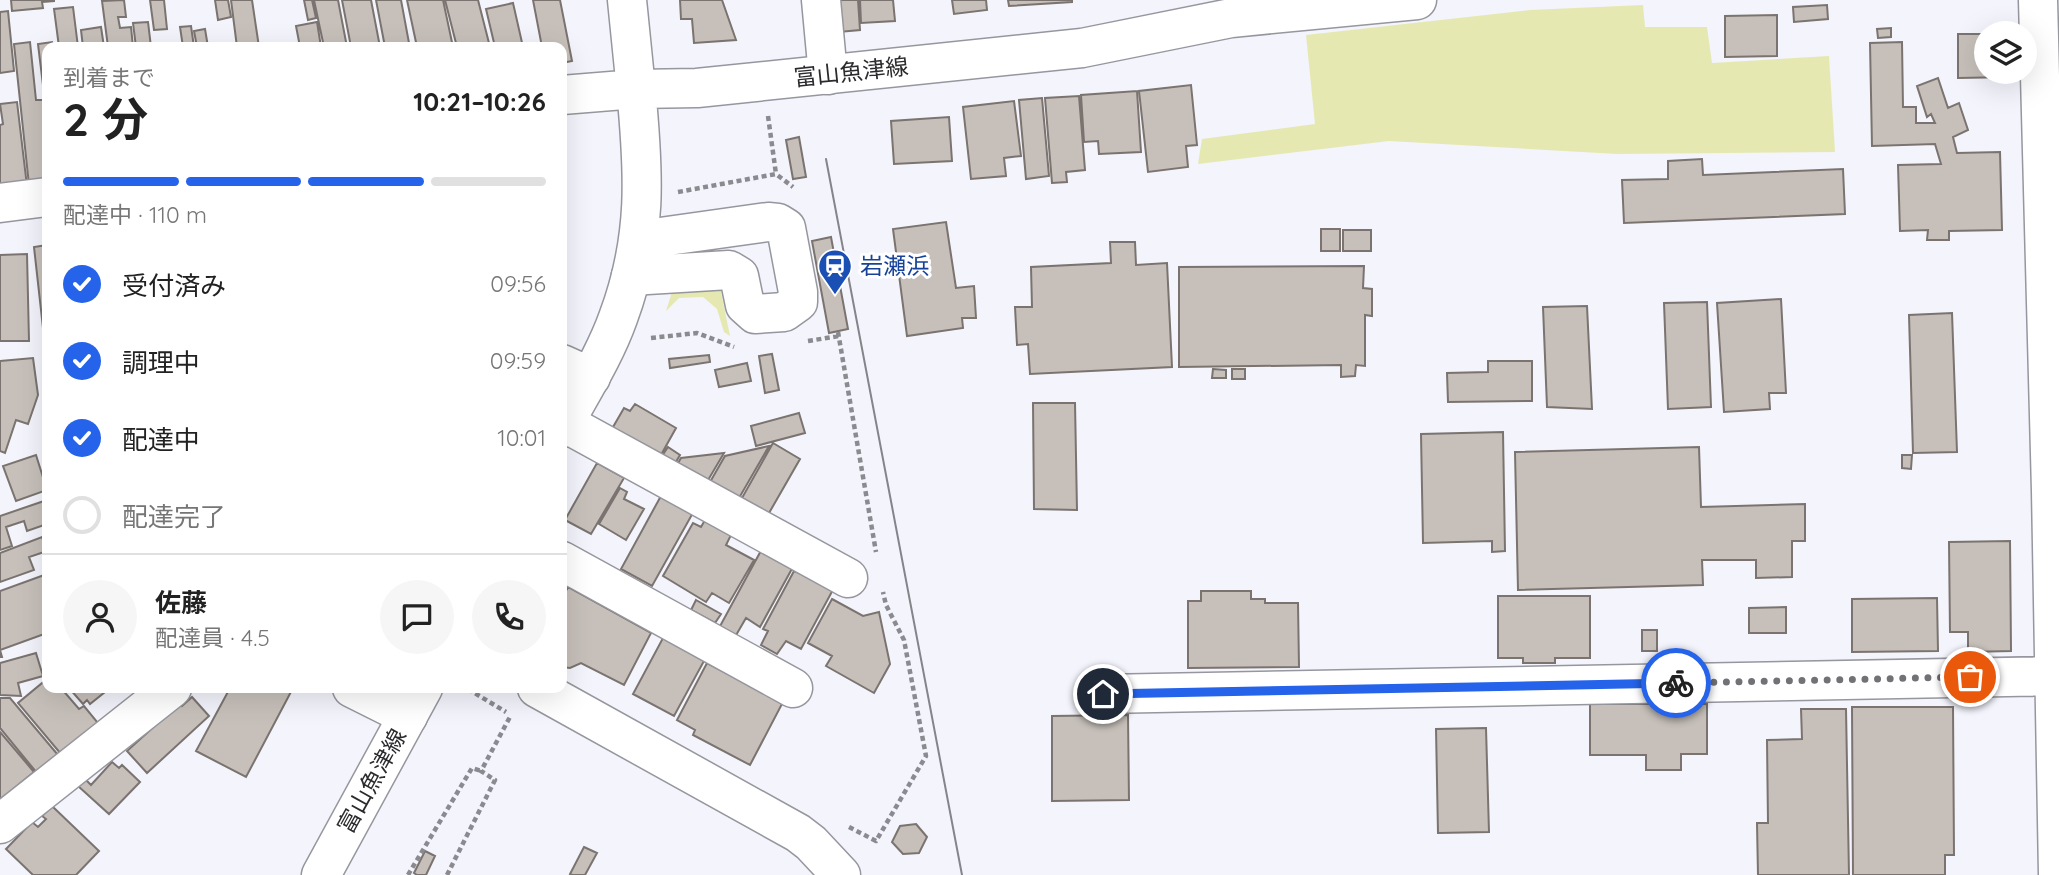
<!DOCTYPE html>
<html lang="ja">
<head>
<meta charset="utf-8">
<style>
	body { margin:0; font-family:Quicksand,"Noto Sans JP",sans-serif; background:#f6f6f6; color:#222; height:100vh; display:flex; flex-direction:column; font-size:26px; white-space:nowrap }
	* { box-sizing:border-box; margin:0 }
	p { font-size:23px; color:#767676 }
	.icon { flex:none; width:38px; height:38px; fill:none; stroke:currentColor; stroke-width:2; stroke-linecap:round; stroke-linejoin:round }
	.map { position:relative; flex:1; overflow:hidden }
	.sheet { position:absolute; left:42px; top:42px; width:525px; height:651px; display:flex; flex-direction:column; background:#fff; border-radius:14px; box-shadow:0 7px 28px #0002 }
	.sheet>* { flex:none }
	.buttons { position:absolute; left:1974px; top:21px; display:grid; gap:14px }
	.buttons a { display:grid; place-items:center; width:63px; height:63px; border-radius:50%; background:#fff; box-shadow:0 7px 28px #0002; font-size:35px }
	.pin { position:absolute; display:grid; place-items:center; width:60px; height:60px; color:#fff; margin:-30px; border:4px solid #fff; border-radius:50%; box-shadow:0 2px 7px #0007 }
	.courier { position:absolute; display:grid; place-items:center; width:70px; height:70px; margin:-35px; border:5px solid #2563eb; border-radius:50%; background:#fff; color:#222; box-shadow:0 2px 9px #0007 }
	.overview em { font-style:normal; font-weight:700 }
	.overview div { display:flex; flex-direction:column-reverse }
	.overview { display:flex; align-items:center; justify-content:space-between; height:119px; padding:0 21px }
	h1 { font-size:46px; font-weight:700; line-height:52px }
	.bar { display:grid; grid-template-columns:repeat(4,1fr); gap:10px 7px; align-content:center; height:84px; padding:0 21px }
	.bar i { height:9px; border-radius:5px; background:#e0e0e0 }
	.bar .selected { background:#2563eb }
	.bar p { grid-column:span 4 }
	.line { display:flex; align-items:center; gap:18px; padding:0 21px; border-top:2px solid #e0e0e0 }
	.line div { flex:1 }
	.round { display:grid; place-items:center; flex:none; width:74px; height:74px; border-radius:37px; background:#f6f6f6 }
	ol { padding:0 21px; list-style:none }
	li { display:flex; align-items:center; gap:21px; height:77px }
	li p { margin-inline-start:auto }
	li .icon { padding:7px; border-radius:50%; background:#2563eb; color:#fff; stroke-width:4 }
	li:last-child { color:#767676 }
	li i { width:38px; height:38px; border:4px solid #e0e0e0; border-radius:50% }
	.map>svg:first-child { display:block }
	.green { fill:#e5e9b1 }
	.building { fill:#c7c0ba; stroke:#7a736f; stroke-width:2 }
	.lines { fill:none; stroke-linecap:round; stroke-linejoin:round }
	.minor-casing { stroke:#96969e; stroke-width:41 }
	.major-casing { stroke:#96969e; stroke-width:41 }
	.path { stroke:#8a8a90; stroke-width:4.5; stroke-dasharray:5 3.5; stroke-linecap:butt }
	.minor { stroke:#fff; stroke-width:38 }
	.major { stroke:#fff; stroke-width:38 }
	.tram { stroke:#84848a; stroke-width:2 }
	.done { stroke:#717176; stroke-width:7; stroke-dasharray:0 12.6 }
	.route { stroke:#2563eb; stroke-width:9 }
	.labels { text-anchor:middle; stroke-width:6; stroke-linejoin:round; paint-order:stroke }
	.street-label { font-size:23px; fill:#2b2b2e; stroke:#fff }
	.transit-label { font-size:23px; fill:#164399; stroke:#fff; text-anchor:start }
</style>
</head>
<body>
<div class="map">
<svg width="2059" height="875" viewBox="0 0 2059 875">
	<rect width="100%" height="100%" fill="#f3f4fc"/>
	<path class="green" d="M 1643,5 L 1645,27 L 1707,27 L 1712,63 L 1829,56 L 1835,152 L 1617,154 L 1389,141 L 1198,164 L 1202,139 L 1315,124 L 1306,35 L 1530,10 Z
		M 715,286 L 721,292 L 730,336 L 724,332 L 717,309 L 703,297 L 679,298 L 666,311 L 673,289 Z"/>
	<path class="building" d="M 11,0 L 54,0 L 54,1 L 42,2 L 43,8 L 12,11 Z
		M 124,0 L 126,17 L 118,17 L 120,28 L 131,27 L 133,47 L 108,47 L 102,1 Z
		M 150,0 L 164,0 L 167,29 L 154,30 Z
		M 215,0 L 228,0 L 231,17 L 218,20 Z
		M 231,0 L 252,0 L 259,47 L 237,47 Z
		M 304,0 L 312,0 L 316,18 L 308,20 Z
		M 314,0 L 338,0 L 347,47 L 324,47 Z
		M 342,0 L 371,0 L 380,47 L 351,47 Z
		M 376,0 L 401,0 L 409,43 L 385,47 Z
		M 407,0 L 443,0 L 453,47 L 417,47 Z
		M 445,0 L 478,0 L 490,47 L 457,47 Z
		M 533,0 L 560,0 L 572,61 L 562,63 L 562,47 L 542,47 Z
		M 680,0 L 722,0 L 736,40 L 694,43 L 692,19 L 681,19 Z
		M 836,0 L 858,0 L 860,30 L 839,32 Z
		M 860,0 L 893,0 L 895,21 L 861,23 Z
		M 952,0 L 986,0 L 987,10 L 954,14 Z
		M 1008,0 L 1072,0 L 1072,2 L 1009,6 Z
		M 513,3 L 523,47 L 495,47 L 486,9 Z
		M 1827,5 L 1828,19 L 1794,22 L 1793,7 Z
		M 73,7 L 78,47 L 59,47 L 54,9 Z
		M 8,11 L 14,71 L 0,73 L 0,12 Z
		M 1777,15 L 1777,56 L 1725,57 L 1725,16 Z
		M 148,22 L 151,47 L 136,47 L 133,23 Z
		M 317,22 L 321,47 L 300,47 L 296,26 Z
		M 191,26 L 194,47 L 183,47 L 180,27 Z
		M 101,27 L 104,47 L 83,47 L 81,30 Z
		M 1891,28 L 1891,37 L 1878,38 L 1877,29 Z
		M 205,29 L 208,47 L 197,47 L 194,31 Z
		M 1958,34 L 1986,34 L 1986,72 L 2011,72 L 2011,77 L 1958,78 Z
		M 30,42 L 36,100 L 43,100 L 47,141 L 47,183 L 29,185 L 14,44 Z
		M 52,42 L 53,47 L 47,47 L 47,118 L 38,44 Z
		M 1902,42 L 1903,107 L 1916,107 L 1916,123 L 1935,123 L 1931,114 L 1927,117 L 1917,86 L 1938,78 L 1948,108 L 1959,103 L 1968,130 L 1953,137 L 1957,153 L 2000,152 L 2002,230 L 1949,231 L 1949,240 L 1927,240 L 1928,230 L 1900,231 L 1898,165 L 1941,164 L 1935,144 L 1872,146 L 1870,43 Z
		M 1191,85 L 1197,145 L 1186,146 L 1188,167 L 1148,172 L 1139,91 Z
		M 1137,91 L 1141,152 L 1099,154 L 1098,141 L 1084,142 L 1081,95 Z
		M 1079,96 L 1085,170 L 1066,172 L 1067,182 L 1052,183 L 1045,98 Z
		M 1042,98 L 1049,176 L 1026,179 L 1019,100 Z
		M 1014,101 L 1021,156 L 1004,158 L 1006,176 L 971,179 L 963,107 Z
		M 17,102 L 27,186 L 0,189 L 0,125 L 3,124 L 0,104 Z
		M 949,117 L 952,161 L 894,164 L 891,121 Z
		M 799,137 L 806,177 L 793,179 L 786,140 Z
		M 1702,159 L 1703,175 L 1843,169 L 1845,214 L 1624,223 L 1622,180 L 1668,179 L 1668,161 Z
		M 946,222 L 956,288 L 974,286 L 976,318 L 962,318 L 963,328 L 907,336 L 893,229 Z
		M 1321,229 L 1340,229 L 1340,251 L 1321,251 Z
		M 1343,230 L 1371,230 L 1371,251 L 1343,251 Z
		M 831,237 L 848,329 L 829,333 L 812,241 Z
		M 1110,242 L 1135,242 L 1136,265 L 1167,263 L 1172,367 L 1030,374 L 1028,344 L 1017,345 L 1015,307 L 1032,307 L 1031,267 L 1111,263 Z
		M 47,245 L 47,337 L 44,337 L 34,247 Z
		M 27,254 L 29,341 L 0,341 L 0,255 Z
		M 1364,266 L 1363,288 L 1372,289 L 1372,316 L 1365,315 L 1365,366 L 1356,365 L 1355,376 L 1341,377 L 1341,365 L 1179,367 L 1179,267 Z
		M 1781,299 L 1786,393 L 1769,393 L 1770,409 L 1724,412 L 1717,303 Z
		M 1707,302 L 1711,407 L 1668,409 L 1664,303 Z
		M 1587,306 L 1592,409 L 1547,407 L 1543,307 Z
		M 1952,313 L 1957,452 L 1913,453 L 1909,315 Z
		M 772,354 L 779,390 L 765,393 L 759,356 Z
		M 709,355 L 710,362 L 670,368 L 669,359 Z
		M 33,358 L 38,395 L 28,424 L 16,420 L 5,453 L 0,451 L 0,361 Z
		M 1488,361 L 1532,361 L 1532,401 L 1448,402 L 1447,373 L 1488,372 Z
		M 747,363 L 751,381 L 719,387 L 715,370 Z
		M 1213,369 L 1226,370 L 1226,378 L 1212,378 Z
		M 1232,369 L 1245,369 L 1245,379 L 1232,379 Z
		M 1033,403 L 1075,403 L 1077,510 L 1034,509 Z
		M 635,404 L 676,428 L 657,462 L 609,434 L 624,408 L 630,411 Z
		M 799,413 L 805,433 L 756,446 L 751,426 Z
		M 1503,432 L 1505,551 L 1492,552 L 1492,541 L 1423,543 L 1421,434 Z
		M 773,443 L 800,459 L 765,520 L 738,505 Z
		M 769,446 L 735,505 L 706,489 L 725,456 Z
		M 668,447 L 680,455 L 671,470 L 658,462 Z
		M 1699,447 L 1701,507 L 1805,504 L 1805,541 L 1792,541 L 1792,577 L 1756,578 L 1756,560 L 1702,560 L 1703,585 L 1518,590 L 1515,452 Z
		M 724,453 L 704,487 L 674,470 L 681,458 Z
		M 36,455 L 47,490 L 16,501 L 3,466 Z
		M 1902,455 L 1912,455 L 1911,469 L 1902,468 Z
		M 597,463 L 624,478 L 591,534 L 565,520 Z
		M 620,488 L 627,492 L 624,499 L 644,509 L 626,540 L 599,524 Z
		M 662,494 L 694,511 L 652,586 L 621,569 Z
		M 47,500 L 47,524 L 27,531 L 24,521 L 6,527 L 12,546 L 0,550 L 0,516 Z
		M 705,520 L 731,535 L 726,545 L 754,560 L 729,603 L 712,593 L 706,602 L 663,576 L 693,523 L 701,527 Z
		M 42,537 L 47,551 L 29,557 L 34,570 L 0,582 L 0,553 Z
		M 2010,541 L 2011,651 L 1968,652 L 1968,632 L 1950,632 L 1949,542 Z
		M 763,547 L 794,565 L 760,627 L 746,618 L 735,637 L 719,628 Z
		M 794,571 L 835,586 L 801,649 L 786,641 L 777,654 L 761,645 L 768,631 L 763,629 Z
		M 47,574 L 47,633 L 0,650 L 2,657 L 0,657 L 0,591 Z
		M 568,587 L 651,633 L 624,685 L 581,663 L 570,668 L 562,667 L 562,589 L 566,591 Z
		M 1201,591 L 1251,591 L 1251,599 L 1265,599 L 1265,603 L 1298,603 L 1299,667 L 1188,668 L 1188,601 L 1201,601 Z
		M 1498,596 L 1590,596 L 1590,658 L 1555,658 L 1555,663 L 1523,663 L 1523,658 L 1498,658 Z
		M 1937,598 L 1938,651 L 1852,652 L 1852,599 Z
		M 832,599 L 863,616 L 879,612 L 890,664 L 874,693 L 826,666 L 832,656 L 808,643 Z
		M 696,600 L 721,614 L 715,623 L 691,610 Z
		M 1786,607 L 1786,633 L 1749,633 L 1749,608 Z
		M 1642,630 L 1657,630 L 1657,651 L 1642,651 Z
		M 663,638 L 704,661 L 674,716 L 633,694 Z
		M 36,653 L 43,676 L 18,683 L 21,696 L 0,695 L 0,663 Z
		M 707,663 L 783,702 L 750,765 L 693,735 L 695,730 L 677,720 Z
		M 47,679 L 47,688 L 61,688 L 79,709 L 84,706 L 98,723 L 61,754 L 18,703 Z
		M 69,688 L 110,688 L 90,704 L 87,700 L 83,704 Z
		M 230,688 L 293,688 L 246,777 L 196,751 Z
		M 192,697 L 209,716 L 147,773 L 127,751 L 180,703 L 182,706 Z
		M 0,698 L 10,698 L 58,755 L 37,773 L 0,728 Z
		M 1590,704 L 1707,704 L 1707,754 L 1681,754 L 1681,770 L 1646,770 L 1646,755 L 1590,755 Z
		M 1852,707 L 1953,707 L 1954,855 L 1945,855 L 1945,875 L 1853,875 Z
		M 1801,709 L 1846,709 L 1849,875 L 1758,875 L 1757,823 L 1768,823 L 1767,740 L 1802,739 Z
		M 1128,715 L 1129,800 L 1052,801 L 1052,716 Z
		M 1486,728 L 1489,832 L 1438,833 L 1436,729 Z
		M 0,732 L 34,772 L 0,800 Z
		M 112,762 L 119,768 L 122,765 L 140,782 L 109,814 L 78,786 L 85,779 L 91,785 Z
		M 52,806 L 99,851 L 76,875 L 33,875 L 6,849 L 32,822 L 38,827 L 46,819 L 42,816 Z
		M 916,824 L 927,837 L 919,853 L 903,854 L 892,842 L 900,826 Z
		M 584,847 L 597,853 L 585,875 L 572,875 L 570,874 Z
		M 425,851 L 435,856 L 426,875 L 417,875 L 414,873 Z"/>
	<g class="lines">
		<g class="minor-casing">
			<path id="minor" d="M 821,0 L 828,75
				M 2038,0 L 2051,491 L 2058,875
				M 562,95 L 636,89 L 627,0
				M 0,203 L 47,197
				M 631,276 L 729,270 L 739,276 L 745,305 L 755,314 L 784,312 L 798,302 L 798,292 L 786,228 L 778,223 L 768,222 L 639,240
				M 562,364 L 591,377
				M 565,423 L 848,578
				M 562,561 L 793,688
				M 352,688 L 408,716
				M 537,688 L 798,833 L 811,843 L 841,875
				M 1103,694 L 2054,676
				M 0,824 L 172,688"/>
		</g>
		<g class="major-casing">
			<path id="major" d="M 562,428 C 581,392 604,357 618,318 C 648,238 644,172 636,89 L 697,88 L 1082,48 L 1231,18 L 1417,0
				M 321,875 L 423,688"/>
		</g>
		<path class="path" d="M 768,116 L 776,174
			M 678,192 L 776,174 L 793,187
			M 838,332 L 876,552
			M 651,338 L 697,333 L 734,347
			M 808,341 L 839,336
			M 468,689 L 506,712
			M 849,827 L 876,841 L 926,756 L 904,640 L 886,605 L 883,592
			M 408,875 L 472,768 L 481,771
			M 447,875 L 495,780 L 481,771 L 511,715"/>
		<use href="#minor" class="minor"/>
		<use href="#major" class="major"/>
		<path class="tram" d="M 826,159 L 962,875"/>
	</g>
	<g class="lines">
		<path class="done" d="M 1676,683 L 1970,677"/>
		<path class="route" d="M 1103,694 L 1676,683"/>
	</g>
	<defs>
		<g id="station-pin" transform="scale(1.75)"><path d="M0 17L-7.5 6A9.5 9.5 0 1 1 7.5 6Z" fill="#1a4fb4" stroke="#fff"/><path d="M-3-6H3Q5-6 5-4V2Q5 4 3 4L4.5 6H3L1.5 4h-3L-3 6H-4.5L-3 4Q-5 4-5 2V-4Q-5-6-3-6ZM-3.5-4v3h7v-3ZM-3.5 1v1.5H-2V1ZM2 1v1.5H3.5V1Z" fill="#fff"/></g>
	</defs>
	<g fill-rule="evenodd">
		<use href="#station-pin" x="835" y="266"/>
	</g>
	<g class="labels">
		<g class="street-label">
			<text transform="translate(851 72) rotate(-6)" y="8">富山魚津線</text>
			<text transform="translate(372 781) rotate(-61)" y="8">富山魚津線</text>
		</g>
		<g class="transit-label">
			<text x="860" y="274">岩瀬浜</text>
		</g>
	</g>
</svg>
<div class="buttons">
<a><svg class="icon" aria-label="layers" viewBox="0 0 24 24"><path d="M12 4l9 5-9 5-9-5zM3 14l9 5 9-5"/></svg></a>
</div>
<div class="pin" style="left:1970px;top:677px;background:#ea580c"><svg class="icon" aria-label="bag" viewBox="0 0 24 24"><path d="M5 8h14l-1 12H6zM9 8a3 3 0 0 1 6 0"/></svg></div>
<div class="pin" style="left:1103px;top:694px;background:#1f2937"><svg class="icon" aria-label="home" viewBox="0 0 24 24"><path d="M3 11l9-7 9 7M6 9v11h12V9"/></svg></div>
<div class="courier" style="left:1676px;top:683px"><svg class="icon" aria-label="bike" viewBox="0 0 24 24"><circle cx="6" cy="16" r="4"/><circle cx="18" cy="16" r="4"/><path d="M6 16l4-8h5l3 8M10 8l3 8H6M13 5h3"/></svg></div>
<section class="sheet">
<div class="overview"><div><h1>2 分</h1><p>到着まで</p></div><em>10:21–10:26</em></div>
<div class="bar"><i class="selected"></i><i class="selected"></i><i class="selected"></i><i></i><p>配達中 · 110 m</p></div>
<ol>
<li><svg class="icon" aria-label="check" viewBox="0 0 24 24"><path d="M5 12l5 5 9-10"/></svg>受付済み<p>09:56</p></li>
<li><svg class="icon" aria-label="check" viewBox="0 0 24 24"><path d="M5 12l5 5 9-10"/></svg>調理中<p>09:59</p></li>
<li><svg class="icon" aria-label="check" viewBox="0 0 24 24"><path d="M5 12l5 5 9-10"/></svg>配達中<p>10:01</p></li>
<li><i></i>配達完了</li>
</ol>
<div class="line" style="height:126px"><a class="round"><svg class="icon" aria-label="person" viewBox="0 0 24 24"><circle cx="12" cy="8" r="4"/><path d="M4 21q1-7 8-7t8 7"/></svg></a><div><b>佐藤</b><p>配達員 · 4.5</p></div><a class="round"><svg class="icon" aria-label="chat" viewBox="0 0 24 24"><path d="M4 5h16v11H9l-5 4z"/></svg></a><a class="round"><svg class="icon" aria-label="phone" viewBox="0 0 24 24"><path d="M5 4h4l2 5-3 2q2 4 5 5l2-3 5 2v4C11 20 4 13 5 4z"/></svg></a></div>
</section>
</div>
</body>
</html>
